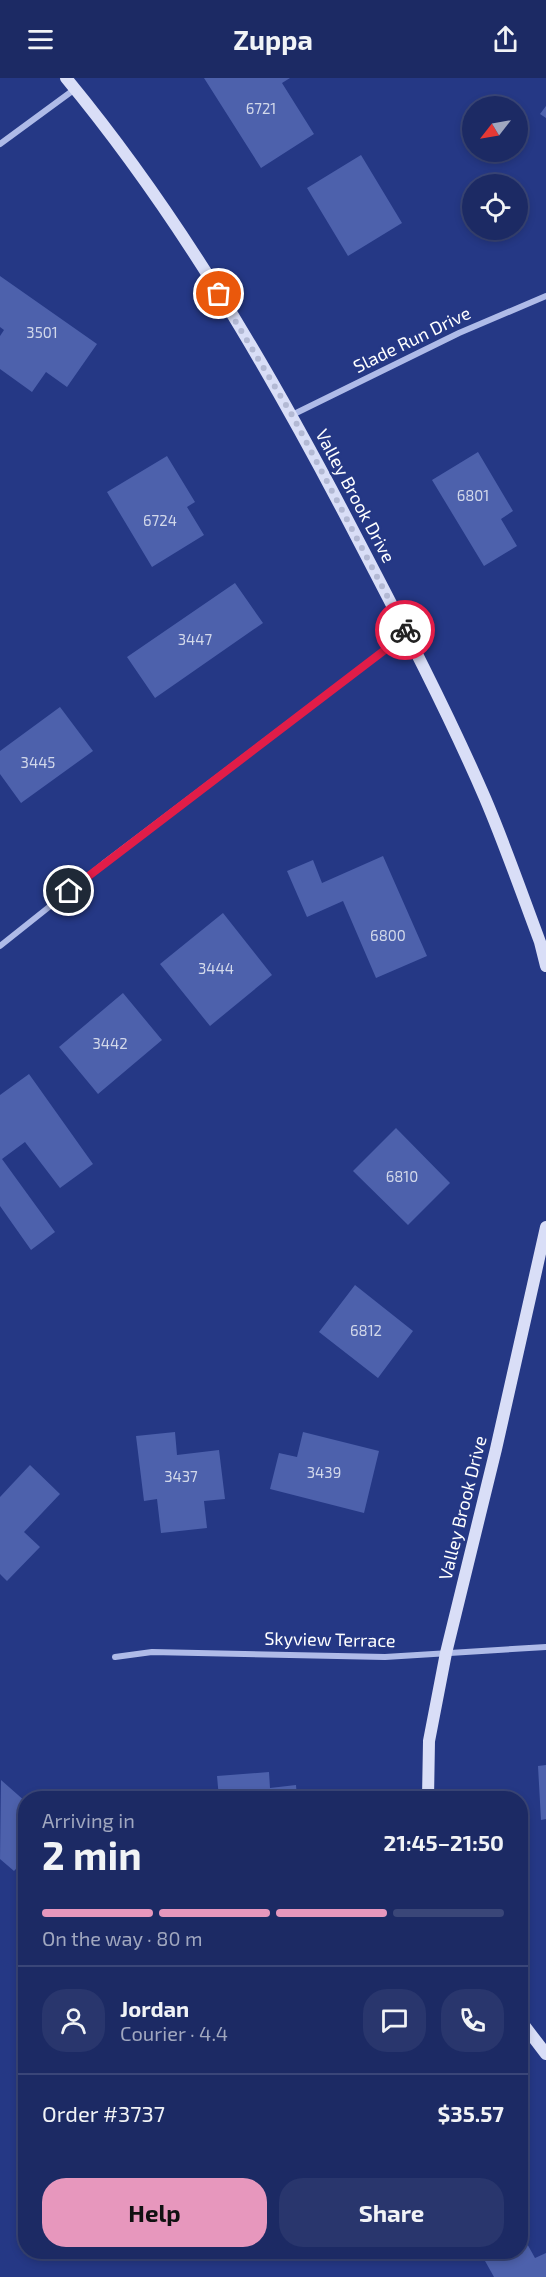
<!DOCTYPE html>
<html lang="en">
<head>
<meta charset="utf-8">
<style>
	body { margin:0; font-family:"Exo 2",sans-serif; background:#29366d; color:#f1f3f6; height:100vh; display:flex; flex-direction:column; font-size:22px; white-space:nowrap }
	* { box-sizing:border-box; margin:0 }
	p { font-size:20px; color:#a0a7bf }
	.icon { flex:none; width:33px; height:33px; fill:none; stroke:currentColor; stroke-width:2; stroke-linecap:round; stroke-linejoin:round }
	.map { position:relative; flex:1; overflow:hidden }
	.drawer { position:absolute; left:18px; top:1713px; width:510px; height:468px; display:flex; flex-direction:column; background:#1c2a64; border-radius:24px; box-shadow:0 3px 9px #0003,0 0 0 2px #3a4678 }
	.drawer>* { flex:none }
	.needle { width:39px; rotate:239deg }
	.buttons { position:absolute; left:462px; top:18px; display:grid; gap:12px }
	.buttons a { display:grid; place-items:center; width:66px; height:66px; border-radius:50%; background:#1c2a64; box-shadow:0 3px 9px #0003,0 0 0 2px #3a4678; font-size:30px }
	.pin { position:absolute; display:grid; place-items:center; width:51px; height:51px; color:#fff; margin:-26px; border:3px solid #fff; border-radius:50%; box-shadow:0 2px 6px #0007 }
	.courier { position:absolute; display:grid; place-items:center; width:60px; height:60px; margin:-30px; border:4px solid #e11d48; border-radius:50%; background:#fff; color:#222; box-shadow:0 2px 8px #0007 }
	.summary em { font-style:normal; font-weight:700 }
	.summary div { display:flex; flex-direction:column-reverse }
	.summary { display:flex; align-items:center; justify-content:space-between; height:102px; padding:0 24px }
	h1 { font-size:39px; font-weight:700; line-height:45px }
	.bar { display:grid; grid-template-columns:repeat(4,1fr); gap:9px 6px; align-content:center; height:72px; padding:0 24px }
	.bar i { height:8px; border-radius:4px; background:#3a4678 }
	.bar .selected { background:#e797bd }
	.bar p { grid-column:span 4 }
	.line { display:flex; align-items:center; gap:15px; padding:0 24px; border-top:2px solid #3a4678 }
	.line div { flex:1 }
	.round { display:grid; place-items:center; flex:none; width:63px; height:63px; border-radius:24px; background:#29366d }
	.action { display:flex; gap:12px; margin-top:auto; padding:12px 24px }
	.action a { flex:1; height:69px; border-radius:24px; background:#e797bd; color:#111; font-size:24px; font-weight:700; line-height:69px; text-align:center }
	.action a+a { background:#29366d; color:#f1f3f6 }
	header { display:flex; justify-content:space-between; align-items:center; height:78px; padding:0 24px; background:#1c2a64; font-size:27px; font-weight:700 }
	.map>svg:first-child { display:block }
	.building { fill:#4d61ac }
	.lines { fill:none; stroke-linecap:round; stroke-linejoin:round }
	.street { stroke:#afbbe8; stroke-width:6 }
	.secondary { stroke:#d9def7; stroke-width:12 }
	.done { stroke:#b3b9d4; stroke-width:6; stroke-dasharray:0 10.8 }
	.route { stroke:#e11d48; stroke-width:8 }
	.labels { text-anchor:middle; stroke-width:4.5; stroke-linejoin:round; paint-order:stroke }
	.number-label { font-size:15px; fill:#d2d8ea }
	.street-label { font-size:18px; fill:#fff; stroke:#253885 }
</style>
</head>
<body>
<header><svg class="icon" aria-label="menu" viewBox="0 0 24 24"><path d="M4 6h16M4 12h16M4 18h16"/></svg>Zuppa<svg class="icon" aria-label="share" viewBox="0 0 24 24"><path d="M12 15V3M7 8l5-5 5 5M5 13v7h14v-7"/></svg></header>
<div class="map">
<svg width="546" height="2199" viewBox="0 0 546 2199">
	<rect width="100%" height="100%" fill="#253885"/>
	<path class="building" d="M 204,0 L 290,0 L 282,5 L 314,56 L 261,90 Z
		M 546,28 L 546,40 L 540,36 Z
		M 361,77 L 402,145 L 348,178 L 307,110 Z
		M 0,198 L 97,266 L 67,309 L 46,294 L 32,314 L 0,291 L 0,258 L 4,252 L 0,249 Z
		M 478,374 L 513,433 L 501,441 L 517,468 L 484,488 L 432,402 Z
		M 167,378 L 195,424 L 187,429 L 204,457 L 152,489 L 107,414 Z
		M 235,505 L 263,545 L 155,620 L 127,579 Z
		M 60,629 L 93,673 L 21,725 L 0,696 L 0,673 Z
		M 383,778 L 427,878 L 376,900 L 343,823 L 307,839 L 287,793 L 313,782 L 322,805 Z
		M 223,835 L 272,897 L 210,948 L 160,886 Z
		M 123,915 L 162,962 L 98,1016 L 59,969 Z
		M 29,996 L 93,1086 L 60,1110 L 25,1064 L 2,1081 L 55,1154 L 31,1172 L 0,1128 L 0,1017 Z
		M 396,1050 L 450,1105 L 408,1147 L 353,1093 Z
		M 355,1207 L 413,1253 L 378,1300 L 319,1254 Z
		M 175,1354 L 177,1377 L 219,1372 L 225,1421 L 204,1423 L 207,1450 L 161,1455 L 157,1421 L 144,1423 L 136,1358 Z
		M 303,1354 L 379,1373 L 364,1435 L 270,1411 L 279,1375 L 297,1379 Z
		M 30,1387 L 60,1416 L 24,1454 L 40,1469 L 7,1503 L 0,1496 L 0,1419 Z
		M 546,1687 L 546,1741 L 541,1742 L 538,1688 Z
		M 269,1694 L 270,1710 L 296,1707 L 297,1720 L 219,1720 L 217,1698 Z
		M 1,1702 L 26,1724 L 26,1780 L 14,1793 L 0,1781 Z
		M 520,2153 L 535,2180 L 546,2175 L 546,2199 L 494,2199 L 480,2174 L 520,2174 Z"/>
	<g class="lines">
		<path class="street" d="M 0,66 L 75,11
			M 292,337 L 459,255 L 546,218
			M 0,868 L 103,786 L 406,556
			M 115,1579 L 152,1574 L 385,1579 L 546,1569"/>
		<path class="secondary" d="M 66,0 C 176,133 264,283 344,435 C 393,529 443,623 485,720 C 505,767 522,816 540,864 L 546,888
			M 428,1720 L 429,1663 L 446,1575 L 496,1371 L 546,1149
			M 520,1942 L 546,1976"/>
	</g>
	<g class="lines">
		<path class="done" d="M 219,216 L 292,337 L 405,552"/>
		<path class="route" d="M 69,813 L 407,555 L 405,552"/>
	</g>
	<g class="labels">
		<g class="number-label">
			<text x="261" y="36">6721</text>
			<text x="42" y="260">3501</text>
			<text x="473" y="423">6801</text>
			<text x="160" y="448">6724</text>
			<text x="195" y="567">3447</text>
			<text x="38" y="690">3445</text>
			<text x="388" y="863">6800</text>
			<text x="216" y="896">3444</text>
			<text x="110" y="971">3442</text>
			<text x="402" y="1104">6810</text>
			<text x="366" y="1258">6812</text>
			<text x="324" y="1400">3439</text>
			<text x="181" y="1404">3437</text>
		</g>
		<g class="street-label">
			<text transform="translate(412 262) rotate(-26)" y="6">Slade Run Drive</text>
			<text transform="translate(355 418) rotate(62)" y="6">Valley Brook Drive</text>
			<text transform="translate(463 1430) rotate(-76)" y="6">Valley Brook Drive</text>
			<text transform="translate(330 1562) rotate(1)" y="6">Skyview Terrace</text>
		</g>
	</g>
</svg>
<div class="buttons">
<a><svg class="needle" viewBox="-14 -14 28 28"><path d="M0-13l5 13h-10z" fill="#e53935"/><path d="M0 13l5-13h-10z" fill="#a0a7bf"/></svg></a>
<a><svg class="icon" aria-label="locate" viewBox="0 0 24 24"><circle cx="12" cy="12" r="6"/><path d="M12 2v4M12 18v4M2 12h4M18 12h4"/></svg></a>
</div>
<div class="pin" style="left:219px;top:216px;background:#ea580c"><svg class="icon" aria-label="bag" viewBox="0 0 24 24"><path d="M5 8h14l-1 12H6zM9 8a3 3 0 0 1 6 0"/></svg></div>
<div class="pin" style="left:69px;top:813px;background:#1f2937"><svg class="icon" aria-label="home" viewBox="0 0 24 24"><path d="M3 11l9-7 9 7M6 9v11h12V9"/></svg></div>
<div class="courier" style="left:405px;top:552px"><svg class="icon" aria-label="bike" viewBox="0 0 24 24"><circle cx="6" cy="16" r="4"/><circle cx="18" cy="16" r="4"/><path d="M6 16l4-8h5l3 8M10 8l3 8H6M13 5h3"/></svg></div>
<section class="drawer">
<div class="summary"><div><h1>2 min</h1><p>Arriving in</p></div><em>21:45–21:50</em></div>
<div class="bar"><i class="selected"></i><i class="selected"></i><i class="selected"></i><i></i><p>On the way · 80 m</p></div>
<div class="line" style="height:108px"><a class="round"><svg class="icon" aria-label="person" viewBox="0 0 24 24"><circle cx="12" cy="8" r="4"/><path d="M4 21q1-7 8-7t8 7"/></svg></a><div><b>Jordan</b><p>Courier · 4.4</p></div><a class="round"><svg class="icon" aria-label="chat" viewBox="0 0 24 24"><path d="M4 5h16v11H9l-5 4z"/></svg></a><a class="round"><svg class="icon" aria-label="phone" viewBox="0 0 24 24"><path d="M5 4h4l2 5-3 2q2 4 5 5l2-3 5 2v4C11 20 4 13 5 4z"/></svg></a></div>
<div class="line" style="height:78px"><div>Order #3737</div><b>$35.57</b></div>
<div class="action"><a>Help</a><a>Share</a></div>
</section>
</div>
</body>
</html>
